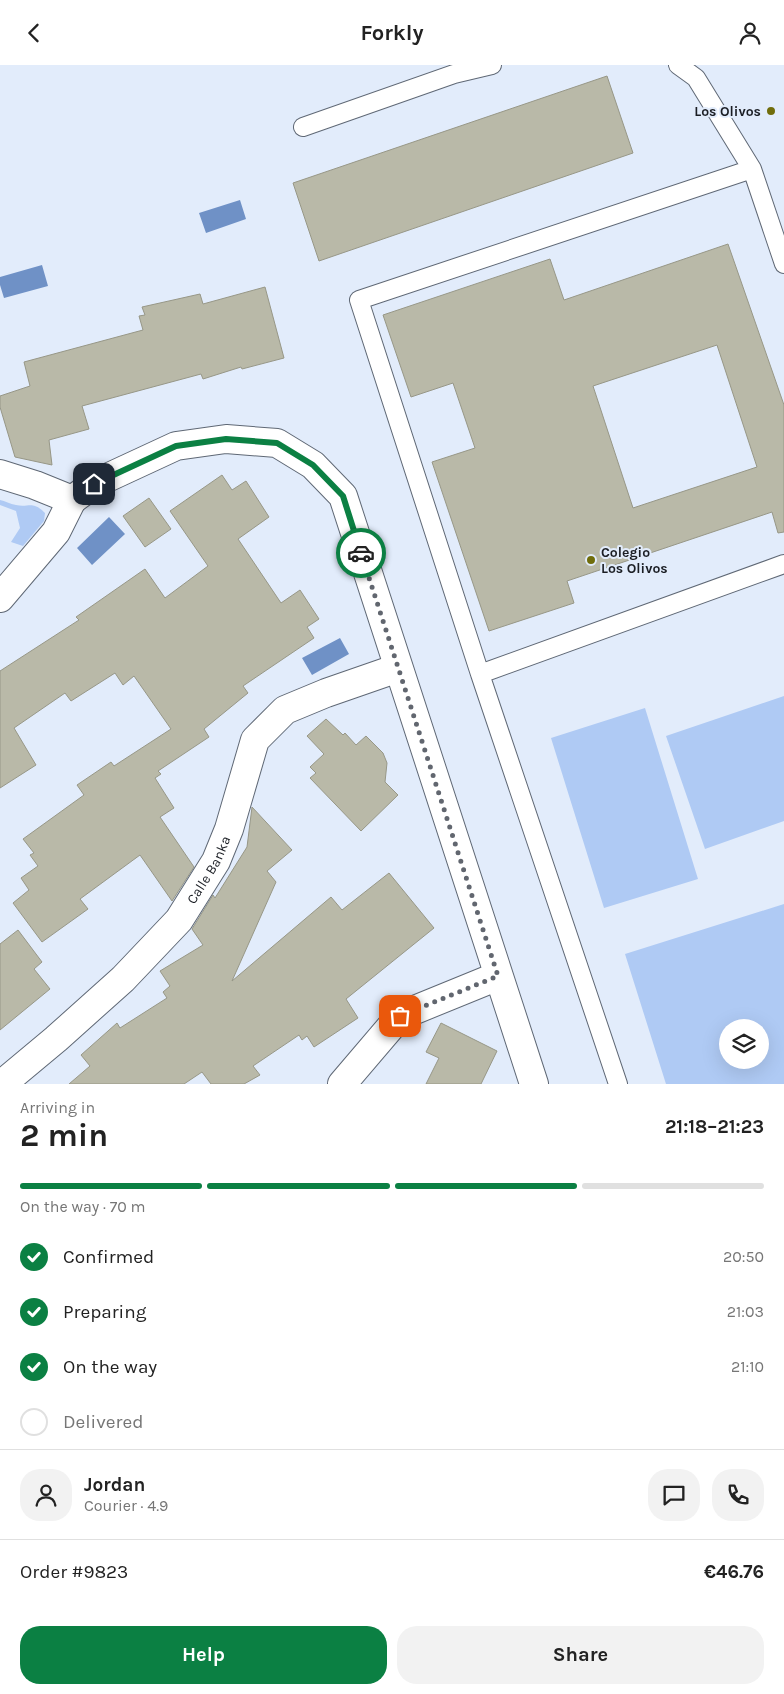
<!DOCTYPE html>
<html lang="en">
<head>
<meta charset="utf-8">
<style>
	body { margin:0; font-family:Karla,sans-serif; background:#f2f2f2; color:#222; height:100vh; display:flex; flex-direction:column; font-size:19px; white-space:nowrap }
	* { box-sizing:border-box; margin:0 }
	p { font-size:16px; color:#767676 }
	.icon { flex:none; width:28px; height:28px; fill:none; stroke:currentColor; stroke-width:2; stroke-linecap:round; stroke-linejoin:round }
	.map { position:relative; height:1019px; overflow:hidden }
	.details { display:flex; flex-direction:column; background:#fff; flex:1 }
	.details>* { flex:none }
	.buttons { position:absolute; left:719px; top:954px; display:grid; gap:10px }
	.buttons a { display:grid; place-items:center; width:50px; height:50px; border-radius:50%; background:#fff; box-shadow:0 5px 20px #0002; font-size:25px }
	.pin { position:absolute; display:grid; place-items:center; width:42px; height:42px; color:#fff; margin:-21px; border-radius:10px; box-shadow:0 2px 8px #0006 }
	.courier { position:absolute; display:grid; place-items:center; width:50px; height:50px; margin:-25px; border:4px solid #0b8043; border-radius:50%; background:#fff; color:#222; box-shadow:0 1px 6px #0007 }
	.head em { font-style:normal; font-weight:700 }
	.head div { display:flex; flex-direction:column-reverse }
	.head { display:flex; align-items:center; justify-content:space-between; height:85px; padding:0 20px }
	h1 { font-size:32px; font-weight:700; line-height:38px }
	.bar { display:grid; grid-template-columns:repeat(4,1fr); gap:8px 5px; align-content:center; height:60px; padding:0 20px }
	.bar i { height:6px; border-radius:4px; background:#e0e0e0 }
	.bar .current { background:#0b8043 }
	.bar p { grid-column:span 4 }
	.line { display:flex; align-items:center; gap:12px; padding:0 20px; border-top:1px solid #e0e0e0 }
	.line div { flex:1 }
	.round { display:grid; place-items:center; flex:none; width:52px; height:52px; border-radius:20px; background:#f2f2f2 }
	ol { padding:0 20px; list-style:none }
	li { display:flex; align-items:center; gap:15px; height:55px }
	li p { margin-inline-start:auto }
	li .icon { padding:5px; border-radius:50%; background:#0b8043; color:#fff; stroke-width:4 }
	li:last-child { color:#767676 }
	li i { width:28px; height:28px; border:2px solid #e0e0e0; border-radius:50% }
	.cta { display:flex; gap:10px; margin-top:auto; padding:10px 20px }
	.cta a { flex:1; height:58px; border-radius:20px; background:#0b8043; color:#fff; font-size:20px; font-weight:700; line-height:58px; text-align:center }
	.cta a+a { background:#f2f2f2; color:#222 }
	header { display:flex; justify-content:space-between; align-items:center; height:65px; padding:0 20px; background:#fff; font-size:22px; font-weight:700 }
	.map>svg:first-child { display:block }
	.green { fill:#afcaf4; fill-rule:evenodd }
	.water { fill:#6f91c6 }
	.building { fill:#b9b9a8; stroke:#979787; fill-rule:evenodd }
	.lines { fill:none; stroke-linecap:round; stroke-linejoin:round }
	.service-casing { stroke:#5f6875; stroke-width:20 }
	.minor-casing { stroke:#5f6875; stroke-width:30 }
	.tertiary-casing { stroke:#5f6875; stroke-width:30 }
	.service { stroke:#fff; stroke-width:18 }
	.minor { stroke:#fff; stroke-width:28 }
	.tertiary { stroke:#fff; stroke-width:28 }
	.done { stroke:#61666f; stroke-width:5; stroke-dasharray:0 9 }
	.route { stroke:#0b8043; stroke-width:6 }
	.poi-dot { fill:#706d0b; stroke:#e2ecfb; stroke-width:2 }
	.labels { text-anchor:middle; stroke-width:4; stroke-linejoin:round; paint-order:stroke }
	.poi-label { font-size:14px; font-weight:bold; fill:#1b1e24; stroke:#e2ecfb; text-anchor:end }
	.street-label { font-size:14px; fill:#1b1e24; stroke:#e2ecfb }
</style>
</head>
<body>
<header><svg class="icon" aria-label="back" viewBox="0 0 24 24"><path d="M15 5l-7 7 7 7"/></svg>Forkly<svg class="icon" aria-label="person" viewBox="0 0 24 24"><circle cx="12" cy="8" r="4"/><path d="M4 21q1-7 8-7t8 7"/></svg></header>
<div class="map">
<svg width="784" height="1019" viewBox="0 0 784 1019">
	<rect width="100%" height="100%" fill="#e2ecfb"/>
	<path class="green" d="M 0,435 C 5,436 10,439 16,440 C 29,443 32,435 45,448 L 44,456 L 23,481 L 11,477 L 20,463 L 16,446 L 0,440 Z
		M 784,631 L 784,756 L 705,784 L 666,671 Z
		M 645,643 L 698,814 L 604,843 L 551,673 Z
		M 784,839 L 784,1019 L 666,1019 L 625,889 ZM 728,962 L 760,962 L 760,995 L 728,995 Z"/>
	<path class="water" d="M 240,135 L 246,154 L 206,168 L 199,148 Z
		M 42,200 L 48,221 L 4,233 L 0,220 L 0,212 Z
		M 109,452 L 125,469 L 92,500 L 77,483 Z
		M 340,573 L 349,589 L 312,610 L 302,593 Z"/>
	<path class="building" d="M 607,11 L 633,88 L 319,196 L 293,118 Z
		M 728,179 L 784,340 L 784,467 L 778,468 L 772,447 L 567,516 L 574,538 L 489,566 L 432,397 L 475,383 L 453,318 L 411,332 L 383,250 L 550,194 L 564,235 ZM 717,280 L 757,402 L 633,443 L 593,321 Z
		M 265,222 L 284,293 L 242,304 L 241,302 L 203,314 L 201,309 L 82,341 L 89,364 L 49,375 L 52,400 L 15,392 L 0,342 L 0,331 L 30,321 L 24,297 L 143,265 L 139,251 L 145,250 L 142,242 L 200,229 L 203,239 Z
		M 222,410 L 232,425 L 246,416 L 269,452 L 238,474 L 281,538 L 300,525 L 319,554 L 307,562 L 314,573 L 243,621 L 248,628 L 204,664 L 209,672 L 158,706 L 161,709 L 155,713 L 174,743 L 160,752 L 194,802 L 172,836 L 140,790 L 80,834 L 88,844 L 42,877 L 13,838 L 29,825 L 21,813 L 38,801 L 30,790 L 34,788 L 23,774 L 84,730 L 77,720 L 111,697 L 114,701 L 171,664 L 134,611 L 123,620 L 115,608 L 71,636 L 65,628 L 14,663 L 36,700 L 0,723 L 0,606 L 79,555 L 76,552 L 145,504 L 165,533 L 208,501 L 170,446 Z
		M 149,433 L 171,464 L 145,482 L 123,451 Z
		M 326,654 L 343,670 L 345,668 L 356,680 L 366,671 L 383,688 L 387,698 L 385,717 L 398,730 L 361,766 L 310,713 L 316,708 L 310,702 L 324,689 L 307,671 Z
		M 252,742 L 292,785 L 267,806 L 276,817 L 232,916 L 331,832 L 342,845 L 389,808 L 434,863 L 346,934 L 358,953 L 314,982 L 307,971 L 302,975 L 299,970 L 253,1001 L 260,1010 L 244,1019 L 211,1019 L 202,1007 L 184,1019 L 69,1019 L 90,1001 L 81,990 L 117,958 L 120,963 L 167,933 L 163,927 L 170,921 L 160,906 L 203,880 L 192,864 L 213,830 L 215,833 L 247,782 Z
		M 18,865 L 42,897 L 34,904 L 50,924 L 0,965 L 0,879 Z
		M 441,958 L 497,986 L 481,1019 L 426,1019 L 439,993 L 426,987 Z"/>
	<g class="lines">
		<g class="service-casing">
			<path id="service" d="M 678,0 L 696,13 L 752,104 L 784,199
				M 303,62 L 454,9 L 492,0
				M 480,609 L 359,235 L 752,104
				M 618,1019 L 480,609 L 784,499"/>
		</g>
		<g class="minor-casing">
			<g id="minor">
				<path d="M 0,533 L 56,467 L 72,435"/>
				<path id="s1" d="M 2,1019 L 56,974 L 123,914 L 179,855 L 216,796 L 229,764 L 255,675 L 285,645 L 326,628 L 398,603"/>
				<path d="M 342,1019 L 400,951 L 498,911"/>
			</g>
		</g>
		<g class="tertiary-casing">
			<path id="tertiary" d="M 0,409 L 35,420 L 72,435 L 94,419 L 176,381 L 226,374 L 277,378 L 313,400 L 343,431 L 534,1019"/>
		</g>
		<use href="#service" class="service"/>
		<use href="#minor" class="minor"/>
		<use href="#tertiary" class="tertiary"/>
	</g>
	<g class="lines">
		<path class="done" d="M 361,488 L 498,911 L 400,951"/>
		<path class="route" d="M 94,419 L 176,381 L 226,374 L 277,378 L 313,400 L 343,431 L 361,488"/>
	</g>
	<g class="poi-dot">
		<circle cx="771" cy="46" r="5"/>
		<circle cx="591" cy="495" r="5"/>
	</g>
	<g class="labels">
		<g class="poi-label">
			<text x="761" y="51">Los Olivos</text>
			<text x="601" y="492" text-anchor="start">Colegio<tspan x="601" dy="16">Los Olivos</tspan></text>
		</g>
		<g class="street-label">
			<text dy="5" stroke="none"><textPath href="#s1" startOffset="300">Calle Banka</textPath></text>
		</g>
	</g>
</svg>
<div class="buttons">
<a><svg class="icon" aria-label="layers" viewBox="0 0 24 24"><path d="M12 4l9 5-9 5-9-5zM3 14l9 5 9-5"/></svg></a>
</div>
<div class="pin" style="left:400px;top:951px;background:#ea580c"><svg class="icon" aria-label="bag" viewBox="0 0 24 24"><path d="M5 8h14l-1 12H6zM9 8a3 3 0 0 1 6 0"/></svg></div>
<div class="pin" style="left:94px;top:419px;background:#1f2937"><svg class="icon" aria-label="home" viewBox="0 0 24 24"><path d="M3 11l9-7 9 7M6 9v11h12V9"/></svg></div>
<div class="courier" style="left:361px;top:488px"><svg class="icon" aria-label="car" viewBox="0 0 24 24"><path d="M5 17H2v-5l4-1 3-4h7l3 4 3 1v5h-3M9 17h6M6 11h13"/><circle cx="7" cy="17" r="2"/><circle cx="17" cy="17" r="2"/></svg></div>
</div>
<section class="details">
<div class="head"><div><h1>2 min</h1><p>Arriving in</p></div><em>21:18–21:23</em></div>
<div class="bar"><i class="current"></i><i class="current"></i><i class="current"></i><i></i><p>On the way · 70 m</p></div>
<ol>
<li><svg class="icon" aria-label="check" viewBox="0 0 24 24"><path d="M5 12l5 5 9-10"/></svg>Confirmed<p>20:50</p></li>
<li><svg class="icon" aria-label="check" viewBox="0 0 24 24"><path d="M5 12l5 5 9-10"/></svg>Preparing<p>21:03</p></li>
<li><svg class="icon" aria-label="check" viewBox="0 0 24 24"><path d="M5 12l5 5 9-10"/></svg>On the way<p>21:10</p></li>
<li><i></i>Delivered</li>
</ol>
<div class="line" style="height:90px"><a class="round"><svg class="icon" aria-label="person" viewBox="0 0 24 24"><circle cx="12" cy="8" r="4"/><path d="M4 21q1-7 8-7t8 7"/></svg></a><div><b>Jordan</b><p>Courier · 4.9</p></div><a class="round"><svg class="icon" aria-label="chat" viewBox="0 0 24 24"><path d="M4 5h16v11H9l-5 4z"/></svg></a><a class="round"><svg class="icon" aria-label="phone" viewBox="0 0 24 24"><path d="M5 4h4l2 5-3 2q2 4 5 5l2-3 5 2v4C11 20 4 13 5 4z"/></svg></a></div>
<div class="line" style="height:65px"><div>Order #9823</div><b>€46.76</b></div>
<div class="cta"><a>Help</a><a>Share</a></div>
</section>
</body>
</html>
